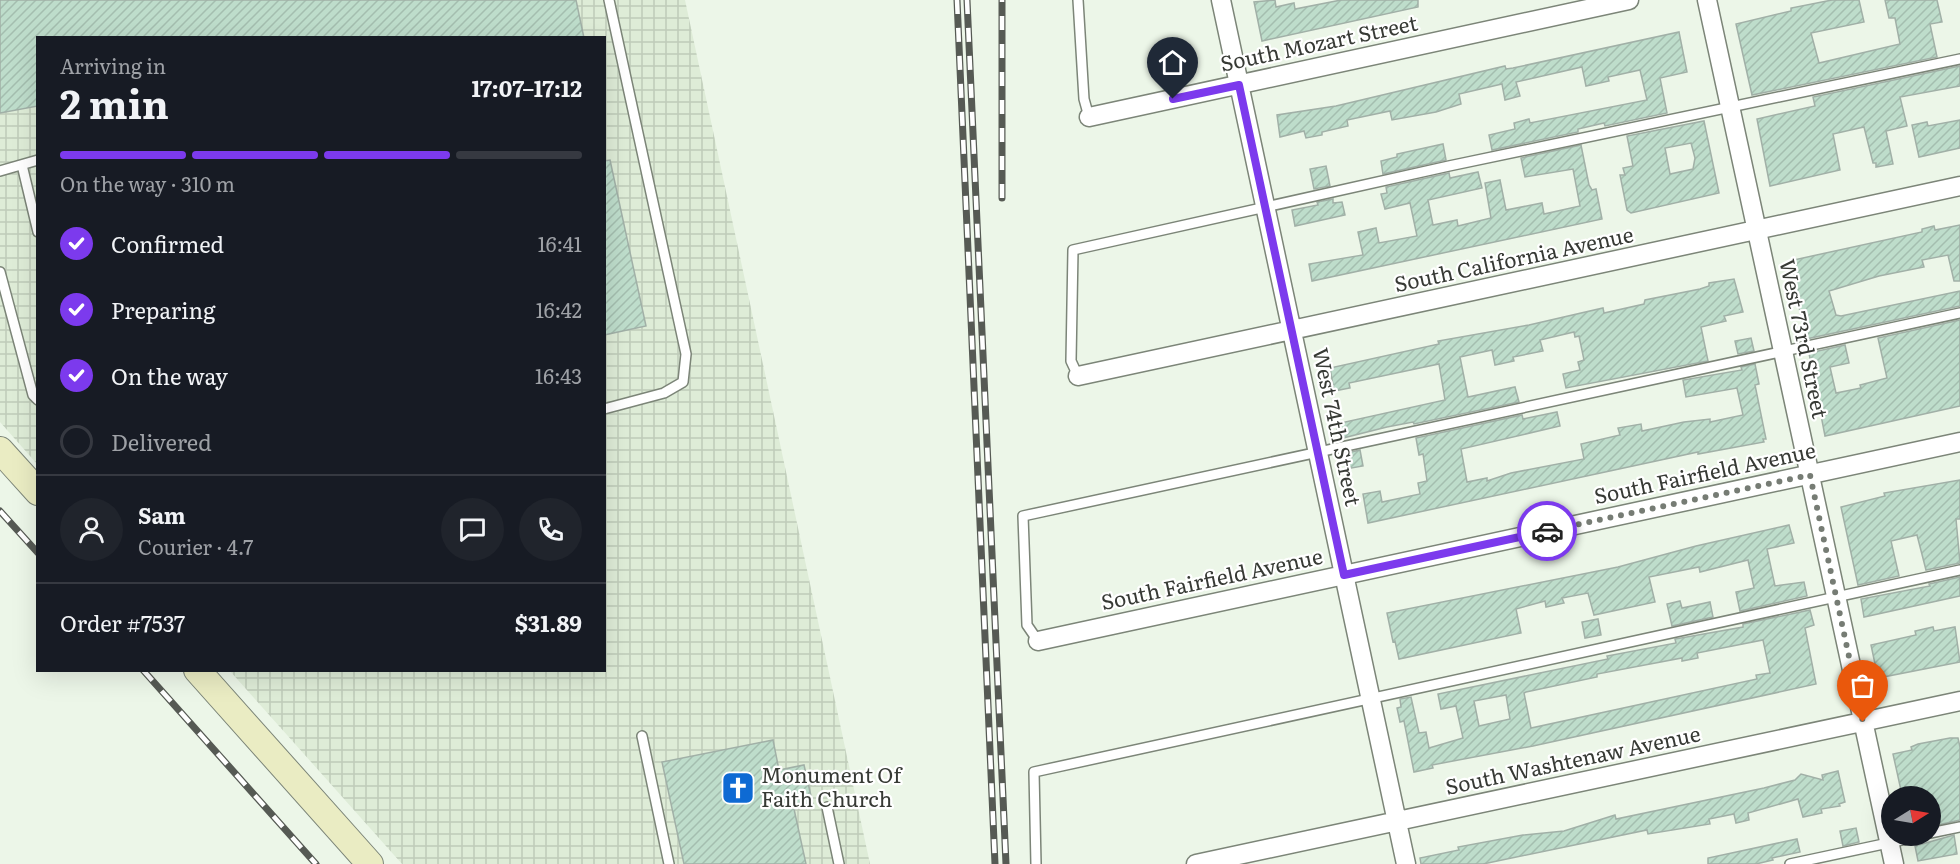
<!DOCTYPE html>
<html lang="en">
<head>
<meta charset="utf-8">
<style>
	body { margin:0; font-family:Literata,serif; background:#20242c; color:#f1f3f6; height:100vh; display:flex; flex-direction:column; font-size:22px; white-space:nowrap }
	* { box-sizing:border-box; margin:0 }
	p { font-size:20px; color:#9ea1a6 }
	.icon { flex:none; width:33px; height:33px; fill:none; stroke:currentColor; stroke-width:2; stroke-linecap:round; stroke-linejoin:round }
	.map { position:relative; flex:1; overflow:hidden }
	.panel { position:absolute; left:36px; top:36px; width:570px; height:636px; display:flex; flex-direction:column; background:#171b24; border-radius:0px; box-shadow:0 6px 24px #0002 }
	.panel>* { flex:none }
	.needle { width:39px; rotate:79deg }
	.controls { position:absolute; left:1881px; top:786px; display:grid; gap:12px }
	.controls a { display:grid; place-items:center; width:60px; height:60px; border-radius:50%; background:#171b24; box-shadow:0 6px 24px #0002; font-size:30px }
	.pin { position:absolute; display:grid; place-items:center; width:51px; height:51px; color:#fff; margin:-62px -26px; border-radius:50% 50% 50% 0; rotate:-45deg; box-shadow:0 0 6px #0007 }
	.pin .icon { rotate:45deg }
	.courier { position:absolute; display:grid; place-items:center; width:60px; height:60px; margin:-30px; border:4px solid #7c3aed; border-radius:50%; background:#fff; color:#222; box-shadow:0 2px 8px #0007 }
	.overview em { font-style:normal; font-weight:700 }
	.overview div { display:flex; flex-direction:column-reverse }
	.overview { display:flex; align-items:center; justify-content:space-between; height:102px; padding:0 24px }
	h1 { font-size:39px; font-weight:700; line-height:45px }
	.bar { display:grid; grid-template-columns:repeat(4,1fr); gap:9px 6px; align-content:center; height:72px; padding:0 24px }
	.bar i { height:8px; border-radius:4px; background:#363941 }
	.bar .current { background:#7c3aed }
	.bar p { grid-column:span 4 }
	.line { display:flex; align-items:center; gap:15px; padding:0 24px; border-top:2px solid #363941 }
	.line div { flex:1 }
	.round { display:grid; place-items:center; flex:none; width:63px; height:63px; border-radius:32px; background:#20242c }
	ol { padding:0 24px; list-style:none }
	li { display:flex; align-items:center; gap:18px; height:66px }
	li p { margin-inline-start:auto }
	li .icon { padding:6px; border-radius:50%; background:#7c3aed; color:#fff; stroke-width:4 }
	li:last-child { color:#9ea1a6 }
	li i { width:33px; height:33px; border:3px solid #363941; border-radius:50% }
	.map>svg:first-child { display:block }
	.industrial { fill:url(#industrial-grid) }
	.building { fill:url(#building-hatch); stroke:#a1b0a7; stroke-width:1.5; fill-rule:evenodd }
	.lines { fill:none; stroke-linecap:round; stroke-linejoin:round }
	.service-casing { stroke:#7c8578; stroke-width:12 }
	.minor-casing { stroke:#7c8578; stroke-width:21 }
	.secondary-casing { stroke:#7c8578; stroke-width:28 }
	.service { stroke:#fff; stroke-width:9 }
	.minor { stroke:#fff; stroke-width:18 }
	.secondary { stroke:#eaecc3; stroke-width:26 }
	.rail-casing { stroke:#565a54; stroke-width:7 }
	.rail { stroke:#fff; stroke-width:4.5; stroke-dasharray:14; stroke-linecap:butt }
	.done { stroke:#767c74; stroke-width:6; stroke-dasharray:0 10.8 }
	.route { stroke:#7c3aed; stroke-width:8 }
	.labels { text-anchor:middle; stroke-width:4.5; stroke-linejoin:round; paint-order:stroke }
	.street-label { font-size:21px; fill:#373a35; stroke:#fff }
	.poi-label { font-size:21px; fill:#373a35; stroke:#fff; text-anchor:start }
</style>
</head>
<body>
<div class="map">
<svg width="1960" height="864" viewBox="0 0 1960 864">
	<defs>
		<pattern id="industrial-grid" width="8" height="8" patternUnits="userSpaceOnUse" patternTransform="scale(1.5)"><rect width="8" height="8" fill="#deecd7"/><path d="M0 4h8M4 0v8" fill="none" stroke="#bfcbb9"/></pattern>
		<pattern id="building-hatch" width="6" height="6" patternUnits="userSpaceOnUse" patternTransform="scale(1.5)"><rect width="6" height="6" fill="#beddcb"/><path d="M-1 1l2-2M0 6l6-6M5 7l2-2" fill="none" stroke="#a4beaf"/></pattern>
	</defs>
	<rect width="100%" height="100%" fill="#ecf6e8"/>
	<path class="industrial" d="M 0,0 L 685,0 L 870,864 L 402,864 L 230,671 L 604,670 L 604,38 L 38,38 L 37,464 L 0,422 Z"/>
	<path class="building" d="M 0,0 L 576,0 L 584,38 L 38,38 L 38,106 L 0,113 Z
		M 1275,0 L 1276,7 L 1294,3 L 1295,9 L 1341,0 L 1418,0 L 1418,7 L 1262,41 L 1254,2 Z
		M 1832,0 L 1859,0 L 1864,22 L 1811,33 L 1819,63 L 1900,44 L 1895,18 L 1889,18 L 1885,0 L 1937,0 L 1942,22 L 1930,24 L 1937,57 L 1752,95 L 1736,24 L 1791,11 L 1791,8 Z
		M 1679,32 L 1687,72 L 1660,78 L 1667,113 L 1605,126 L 1604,123 L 1578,129 L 1578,132 L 1492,150 L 1489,135 L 1515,129 L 1514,123 L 1529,119 L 1530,123 L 1647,100 L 1640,70 L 1608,77 L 1609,81 L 1586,86 L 1582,67 L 1516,82 L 1520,96 L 1505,100 L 1502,84 L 1459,94 L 1461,104 L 1436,112 L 1392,120 L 1390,111 L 1347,120 L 1348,126 L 1322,132 L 1322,135 L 1306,138 L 1304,131 L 1280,137 L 1277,115 L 1336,106 L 1505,66 L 1506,69 L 1513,68 Z
		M 1960,66 L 1960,86 L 1900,97 L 1907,126 L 1886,131 L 1893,164 L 1876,167 L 1876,163 L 1873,163 L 1864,127 L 1833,134 L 1840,170 L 1770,186 L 1757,119 L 1815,106 L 1813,97 Z
		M 1960,120 L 1960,148 L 1919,157 L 1912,125 L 1927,122 L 1928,126 Z
		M 1704,121 L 1719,193 L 1631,213 L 1627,210 L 1620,175 L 1625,175 L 1623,168 L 1633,166 L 1627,136 ZM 1691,143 L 1695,158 L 1693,169 L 1670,174 L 1665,148 Z
		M 1443,144 L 1446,160 L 1383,174 L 1381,161 L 1397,157 L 1397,154 Z
		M 1581,145 L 1589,185 L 1592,190 L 1596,189 L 1602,219 L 1312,281 L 1309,264 L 1363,255 L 1358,232 L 1376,228 L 1379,243 L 1417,236 L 1410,203 L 1385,209 L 1381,194 L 1387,193 L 1386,187 L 1449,173 L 1450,178 L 1478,172 L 1482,188 L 1428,200 L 1433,225 L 1457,220 L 1458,226 L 1491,218 L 1485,183 L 1500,180 L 1506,210 L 1542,203 L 1544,214 L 1580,206 L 1573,169 L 1525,177 L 1521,158 Z
		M 610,160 L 646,326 L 604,335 L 604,161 Z
		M 1326,166 L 1330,186 L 1314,189 L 1310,169 Z
		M 1333,199 L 1333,203 L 1342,202 L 1345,215 L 1295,226 L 1292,210 L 1318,205 L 1317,202 Z
		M 1960,225 L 1960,281 L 1954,281 L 1948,255 L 1922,260 L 1924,267 L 1879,276 L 1829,291 L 1836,315 L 1841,316 L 1960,291 L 1960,306 L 1806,339 L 1789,261 L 1922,232 L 1922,229 L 1934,226 L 1935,230 Z
		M 1734,279 L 1743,312 L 1724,316 L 1726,321 L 1701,327 L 1708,361 L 1566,388 L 1563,374 L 1580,370 L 1578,362 L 1584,360 L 1579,336 L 1575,337 L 1574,332 L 1540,340 L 1543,351 L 1513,357 L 1514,361 L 1495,365 L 1492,350 L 1460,357 L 1468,397 L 1515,387 L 1519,402 L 1414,424 L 1413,422 L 1387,427 L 1339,439 L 1336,424 L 1445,400 L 1439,364 L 1349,383 L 1350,388 L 1334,391 L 1330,368 L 1439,344 L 1438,341 L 1529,325 L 1603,308 L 1604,313 L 1644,304 L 1645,300 L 1700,289 L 1709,286 L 1709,283 Z
		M 1960,320 L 1960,406 L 1825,436 L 1809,353 L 1845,345 L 1849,363 L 1830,367 L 1836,393 L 1861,388 L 1860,385 L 1887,378 L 1878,338 Z
		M 1751,338 L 1754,351 L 1738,354 L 1735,341 Z
		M 1755,364 L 1759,384 L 1755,385 L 1766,439 L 1763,439 L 1764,442 L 1698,454 L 1698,452 L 1368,523 L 1363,494 L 1380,491 L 1382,502 L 1420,494 L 1418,483 L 1427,481 L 1423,454 L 1419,455 L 1416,438 L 1522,415 L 1523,419 L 1557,412 L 1560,426 L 1461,449 L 1467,482 L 1487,478 L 1487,481 L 1511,473 L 1584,459 L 1581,444 L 1620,435 L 1618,428 L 1641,424 L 1642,431 L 1684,422 L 1710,419 L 1710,422 L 1743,415 L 1737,388 L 1686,397 L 1683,380 L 1742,370 L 1741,367 Z
		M 1360,450 L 1363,466 L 1346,469 L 1343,454 Z
		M 1960,480 L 1960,519 L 1956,519 L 1960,563 L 1926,570 L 1917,535 L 1891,541 L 1899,576 L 1858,585 L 1841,507 L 1885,496 L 1884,493 Z
		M 1789,525 L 1794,543 L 1767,549 L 1775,586 L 1804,582 L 1807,596 L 1740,611 L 1736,592 L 1754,588 L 1748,560 L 1700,572 L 1699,567 L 1649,577 L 1655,602 L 1594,615 L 1588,593 L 1562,598 L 1564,603 L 1546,607 L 1545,601 L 1516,609 L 1521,633 L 1399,659 L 1395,641 L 1393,642 L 1387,613 L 1618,567 L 1696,546 Z
		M 1960,577 L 1960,596 L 1864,617 L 1861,599 L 1930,586 L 1929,584 Z
		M 1680,601 L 1682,608 L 1710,602 L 1713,617 L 1672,626 L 1667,604 Z
		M 1810,610 L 1814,625 L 1805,628 L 1816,684 L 1533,746 L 1432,765 L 1433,768 L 1414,772 L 1404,721 L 1400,722 L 1397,708 L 1401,707 L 1400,699 L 1411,697 L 1419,733 L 1426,732 L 1429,748 L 1463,738 L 1456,706 L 1441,709 L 1438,694 L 1608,659 L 1607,656 L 1676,643 L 1675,639 L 1743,627 L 1743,624 ZM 1763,640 L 1770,673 L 1756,675 L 1757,679 L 1531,728 L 1524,693 L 1526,692 L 1597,677 L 1597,674 L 1682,658 L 1682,661 L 1698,658 L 1697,653 ZM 1506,695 L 1510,719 L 1479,726 L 1474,701 Z
		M 1598,619 L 1601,635 L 1585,638 L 1582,622 Z
		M 1933,627 L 1934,631 L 1955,627 L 1960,662 L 1878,678 L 1871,645 L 1916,635 L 1915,631 Z
		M 1950,738 L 1958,738 L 1960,747 L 1960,820 L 1938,825 L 1933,796 L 1924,796 L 1923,791 L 1902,795 L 1893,754 L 1912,750 L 1911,747 L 1918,744 Z
		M 773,740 L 779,770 L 804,765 L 813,805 L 794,809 L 806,864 L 684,864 L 662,762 Z
		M 1838,771 L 1845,802 L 1839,804 L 1840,806 L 1821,809 L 1822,813 L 1803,817 L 1798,799 L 1748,813 L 1749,820 L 1736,823 L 1734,814 L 1709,819 L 1710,824 L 1648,834 L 1647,830 L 1483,864 L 1421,864 L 1420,858 L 1459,850 L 1458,847 L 1523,835 L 1564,831 L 1615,815 L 1616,819 L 1764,788 L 1795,780 L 1801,774 L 1823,780 L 1822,775 Z
		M 1856,828 L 1859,842 L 1843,846 L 1840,831 Z
		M 1954,835 L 1957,854 L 1918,861 L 1915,846 Z
		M 1797,839 L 1800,852 L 1772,858 L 1773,860 L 1756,864 L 1708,864 L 1708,858 Z"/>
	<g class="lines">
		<g class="service-casing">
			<path id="service" d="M 1078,0 L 1084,99 L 1089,117
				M 22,165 L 38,232
				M 0,171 L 38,160
				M 0,272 L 33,395 L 38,400
				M 1078,376 L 1071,361 L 1073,250 L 1449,166 L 1960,59
				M 604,409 L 664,393 L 683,382 L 686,354 L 609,0
				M 1038,641 L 1027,625 L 1023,516 L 1960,313
				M 642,736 L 669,864
				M 827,807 L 839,864
				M 1930,833 L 1960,827
				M 1036,864 L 1034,772 L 1960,570
				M 1790,864 L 1921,836"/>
		</g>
		<g class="minor-casing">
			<path id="minor" d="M 1221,0 L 1406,864
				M 1707,0 L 1894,864
				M 1089,117 L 1629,0
				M 1078,376 L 1960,186
				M 1038,641 L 1960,442
				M 1196,864 L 1960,701"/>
		</g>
		<g class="secondary-casing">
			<path id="secondary" d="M 0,450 L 38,492
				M 197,670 L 370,864"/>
		</g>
		<use href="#service" class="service"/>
		<use href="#minor" class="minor"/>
		<use href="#secondary" class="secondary"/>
		<g class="rail-casing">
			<path id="rail" d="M 957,0 L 995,864
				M 967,0 L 1006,864
				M 1002,198 L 1002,0
				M 0,511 L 38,553
				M 143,670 L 316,864"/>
		</g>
		<use href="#rail" class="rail"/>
	</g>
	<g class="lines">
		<path class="done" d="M 1547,531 L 1810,475 L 1863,722"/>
		<path class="route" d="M 1173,99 L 1239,85 L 1344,575 L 1547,531"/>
	</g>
	<defs>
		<g id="church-square" transform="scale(1.725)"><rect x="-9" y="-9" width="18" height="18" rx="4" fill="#0e6ad3" stroke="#fff"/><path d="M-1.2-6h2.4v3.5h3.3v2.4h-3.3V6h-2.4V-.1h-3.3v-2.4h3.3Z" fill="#fff"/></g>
	</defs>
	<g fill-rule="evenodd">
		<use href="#church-square" x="738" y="788"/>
	</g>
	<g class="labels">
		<g class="street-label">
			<text transform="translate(1319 44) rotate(-12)" y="7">South Mozart Street</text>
			<text transform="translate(1514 260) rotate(-12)" y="7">South California Avenue</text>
			<text transform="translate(1803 339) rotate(78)" y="7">West 73rd Street</text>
			<text transform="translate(1336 427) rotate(78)" y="7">West 74th Street</text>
			<text transform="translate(1705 474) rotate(-12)" y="7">South Fairfield Avenue</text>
			<text transform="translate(1212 580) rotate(-12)" y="7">South Fairfield Avenue</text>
			<text transform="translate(1573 761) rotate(-12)" y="7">South Washtenaw Avenue</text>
		</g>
		<g class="poi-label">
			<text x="761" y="783">Monument Of<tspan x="761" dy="24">Faith Church</tspan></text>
		</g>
	</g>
</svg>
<div class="controls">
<a><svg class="needle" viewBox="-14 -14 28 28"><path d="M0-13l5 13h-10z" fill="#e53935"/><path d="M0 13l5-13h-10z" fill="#9ea1a6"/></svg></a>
</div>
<div class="pin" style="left:1863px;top:722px;background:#ea580c"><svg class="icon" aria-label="bag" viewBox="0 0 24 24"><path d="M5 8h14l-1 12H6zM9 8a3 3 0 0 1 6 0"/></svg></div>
<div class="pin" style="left:1173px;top:99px;background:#1f2937"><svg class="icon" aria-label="home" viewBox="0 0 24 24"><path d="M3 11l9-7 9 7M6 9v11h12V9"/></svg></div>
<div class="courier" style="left:1547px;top:531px"><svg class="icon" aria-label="car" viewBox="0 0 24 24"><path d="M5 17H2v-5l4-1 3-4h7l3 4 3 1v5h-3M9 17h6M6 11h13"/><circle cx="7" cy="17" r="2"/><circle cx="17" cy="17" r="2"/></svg></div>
<section class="panel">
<div class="overview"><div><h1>2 min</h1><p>Arriving in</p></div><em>17:07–17:12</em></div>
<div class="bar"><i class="current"></i><i class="current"></i><i class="current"></i><i></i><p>On the way · 310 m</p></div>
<ol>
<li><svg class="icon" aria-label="check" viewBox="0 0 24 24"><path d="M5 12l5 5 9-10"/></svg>Confirmed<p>16:41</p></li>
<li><svg class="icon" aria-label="check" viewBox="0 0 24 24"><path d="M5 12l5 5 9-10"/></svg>Preparing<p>16:42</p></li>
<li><svg class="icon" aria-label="check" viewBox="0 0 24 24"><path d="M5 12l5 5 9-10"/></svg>On the way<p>16:43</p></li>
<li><i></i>Delivered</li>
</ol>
<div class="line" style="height:108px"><a class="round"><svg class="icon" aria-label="person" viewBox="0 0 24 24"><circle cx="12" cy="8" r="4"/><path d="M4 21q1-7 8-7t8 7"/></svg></a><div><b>Sam</b><p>Courier · 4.7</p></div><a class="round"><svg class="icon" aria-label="chat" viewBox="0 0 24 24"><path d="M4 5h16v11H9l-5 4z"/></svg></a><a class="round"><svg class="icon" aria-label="phone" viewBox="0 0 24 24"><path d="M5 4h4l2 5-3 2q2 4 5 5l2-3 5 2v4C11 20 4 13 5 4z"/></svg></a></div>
<div class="line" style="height:78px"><div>Order #7537</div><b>$31.89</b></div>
</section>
</div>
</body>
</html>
